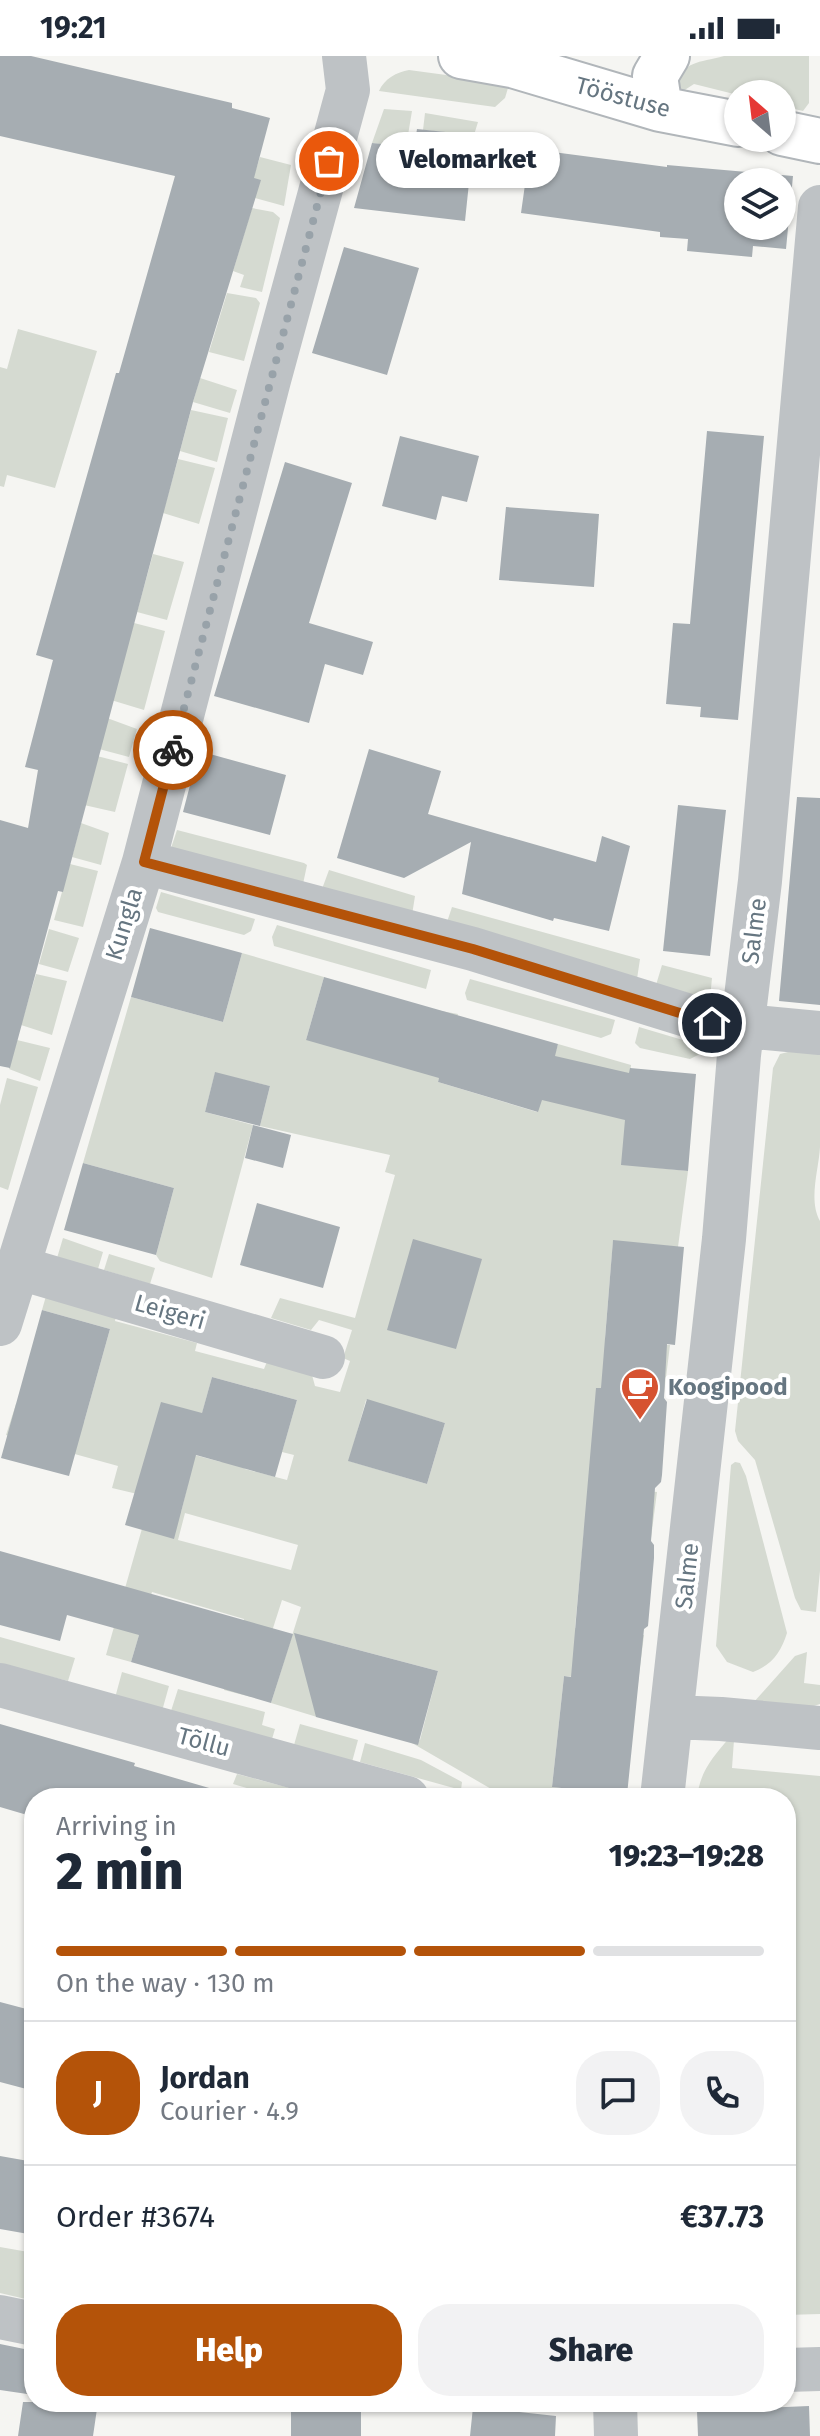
<!DOCTYPE html>
<html lang="en">
<head>
<meta charset="utf-8">
<style>
	body { margin:0; font-family:"Fira Sans",sans-serif; background:#f2f2f3; color:#1f2937; height:100vh; display:flex; flex-direction:column; font-size:30px; white-space:nowrap }
	* { box-sizing:border-box; margin:0 }
	p { font-size:26px; color:#747a83 }
	.icon { flex:none; width:44px; height:44px; fill:none; stroke:currentColor; stroke-width:2; stroke-linecap:round; stroke-linejoin:round }
	.map { position:relative; flex:1; overflow:hidden }
	.side { position:absolute; left:24px; top:1732px; width:772px; height:624px; display:flex; flex-direction:column; background:#fff; border-radius:32px; box-shadow:0 2px 6px #0004 }
	.side>* { flex:none }
	.needle { width:52px; rotate:332deg }
	.fabs { position:absolute; left:724px; top:24px; display:grid; gap:16px }
	.fabs a { display:grid; place-items:center; width:72px; height:72px; border-radius:50%; background:#fff; box-shadow:0 2px 6px #0004; font-size:40px }
	.pin { position:absolute; display:grid; place-items:center; width:68px; height:68px; color:#fff; margin:-34px; border:4px solid #fff; border-radius:50%; box-shadow:0 2px 8px #0007 }
	.courier { position:absolute; display:grid; place-items:center; width:80px; height:80px; margin:-40px; border:6px solid #b45309; border-radius:50%; background:#fff; color:#222; box-shadow:0 2px 10px #0007 }
	.bubble { position:absolute; height:56px; border-radius:28px; background:#fff; box-shadow:0 2px 6px #0004; font-size:26px; font-weight:800; line-height:56px; text-align:center }
	.summary em { font-style:normal; font-weight:800 }
	.summary div { display:flex; flex-direction:column-reverse }
	.summary { display:flex; align-items:center; justify-content:space-between; height:136px; padding:0 32px }
	h1 { font-size:52px; font-weight:800; line-height:60px }
	.bar { display:grid; grid-template-columns:repeat(4,1fr); gap:12px 8px; align-content:center; height:96px; padding:0 32px }
	.bar i { height:10px; border-radius:6px; background:#e0e1e3 }
	.bar .active { background:#b45309 }
	.bar p { grid-column:span 4 }
	.line { display:flex; align-items:center; gap:20px; padding:0 32px; border-top:2px solid #e0e1e3 }
	.line div { flex:1 }
	.round { display:grid; place-items:center; flex:none; width:84px; height:84px; border-radius:32px; background:#f2f2f3 }
	.cta { display:flex; gap:16px; margin-top:auto; padding:16px 32px }
	.cta a { flex:1; height:92px; border-radius:32px; background:#b45309; color:#fff; font-size:32px; font-weight:800; line-height:92px; text-align:center }
	.cta a+a { background:#f2f2f3; color:#1f2937 }
	.status { display:flex; justify-content:space-between; align-items:center; height:56px; padding:0 40px; background:#fff; direction:ltr }
	.status svg { height:22px; fill:currentColor }
	.map>svg:first-child { display:block }
	.green { fill:#d5dad1; fill-rule:evenodd }
	.building { fill:#a6adb2; fill-rule:evenodd }
	.lines { fill:none; stroke-linecap:round; stroke-linejoin:round }
	.secondary-casing { stroke:#b1b6ba; stroke-width:48 }
	.street { stroke:#bec2c5; stroke-width:44 }
	.secondary { stroke:#fff; stroke-width:44 }
	.done { stroke:#98a2a9; stroke-width:8; stroke-dasharray:0 14.4 }
	.route { stroke:#b45309; stroke-width:10 }
	.labels { text-anchor:middle; stroke-width:8; stroke-linejoin:round; paint-order:stroke }
	.street-label { font-size:24px; fill:#667681; stroke:#fff }
	.poi-label { font-size:24px; font-weight:bold; fill:#667681; stroke:#fff; text-anchor:start }
</style>
</head>
<body>
<div class="status"><b>19:21</b><svg viewBox="0 0 49 12"><path d="M0 12V9h3v3zM5 12V6h3v6zM10 12V3h3v9zM15 12V0h3v12zM26 1h20v11H26zM47 4h2v5h-2z"/></svg></div>
<div class="map">
<svg width="820" height="2380" viewBox="0 0 820 2380">
	<rect width="100%" height="100%" fill="#f5f5f2"/>
	<path class="green" d="M 724,0 L 809,0 L 809,47 L 803,55 L 782,50 L 782,38 L 738,39 L 694,28 L 680,37 L 676,32 C 682,4 699,7 724,0 Z
		M 409,14 L 498,26 L 508,32 L 505,42 L 495,51 L 379,35 C 384,23 397,16 409,14 Z
		M 384,53 L 412,55 L 406,91 L 372,87 Z
		M 425,57 L 478,66 L 474,79 L 423,74 Z
		M 260,101 L 291,109 L 284,150 L 255,142 L 253,122 Z
		M 252,152 L 273,156 L 280,162 L 262,236 L 240,231 L 244,219 L 233,215 Z
		M 227,237 L 256,242 L 260,247 L 244,305 L 209,296 Z
		M 18,273 L 97,295 L 55,432 L 7,419 L 4,431 L 0,430 L 0,311 L 7,313 Z
		M 200,322 L 237,334 L 230,357 L 193,346 Z
		M 191,354 L 228,362 L 217,406 L 180,395 Z
		M 178,403 L 215,412 L 199,468 L 163,457 Z
		M 153,498 L 184,506 L 167,564 L 137,556 Z
		M 134,567 L 165,575 L 144,654 L 111,644 Z
		M 107,662 L 137,673 L 129,701 L 99,693 Z
		M 97,700 L 128,708 L 115,756 L 84,749 Z
		M 81,767 L 109,777 L 101,809 L 72,801 Z
		M 177,774 L 304,807 L 307,809 L 303,828 L 171,792 Z
		M 70,808 L 98,815 L 83,871 L 54,864 Z
		M 329,814 L 415,840 L 412,859 L 322,833 Z
		M 161,836 L 255,863 L 251,875 L 244,879 L 158,856 L 156,852 Z
		M 452,851 L 640,903 L 637,923 L 446,869 Z
		M 277,869 L 431,914 L 426,933 L 274,890 L 272,881 Z
		M 49,873 L 79,882 L 68,916 L 39,908 Z
		M 242,897 L 324,921 L 306,984 L 436,954 L 458,958 L 438,1026 L 537,1056 L 558,988 L 631,1009 L 622,1108 L 688,1115 L 678,1191 L 613,1185 L 605,1282 L 670,1289 L 664,1338 L 588,1429 L 657,1436 L 651,1482 L 584,1475 L 575,1572 L 644,1579 L 638,1627 L 564,1620 L 552,1731 L 627,1739 L 627,1742 L 524,1742 L 493,1734 L 412,1687 L 420,1684 L 438,1615 L 332,1587 L 314,1652 L 317,1661 L 271,1647 L 301,1551 L 282,1544 L 251,1641 L 224,1634 L 244,1563 L 152,1536 L 131,1606 L 106,1599 L 149,1448 L 181,1456 L 188,1428 L 157,1420 L 150,1441 L 112,1432 L 118,1410 L 6,1379 L 16,1348 L 84,1366 L 110,1273 L 42,1254 L 48,1233 L 118,1252 L 115,1265 L 197,1287 L 195,1295 L 264,1313 L 268,1303 L 312,1319 L 315,1330 L 340,1336 L 350,1305 L 343,1302 L 352,1274 L 319,1264 L 311,1274 L 271,1262 L 280,1242 L 355,1262 L 395,1119 L 385,1116 L 390,1099 L 260,1070 L 270,1030 L 215,1017 L 205,1056 L 253,1069 L 212,1222 L 160,1205 L 156,1199 L 174,1132 L 83,1107 L 131,941 L 223,966 ZM 212,1321 L 297,1344 L 282,1396 L 294,1399 L 287,1424 L 245,1413 L 228,1384 L 221,1406 L 191,1398 ZM 366,1344 L 445,1367 L 427,1428 L 349,1405 ZM 185,1457 L 298,1489 L 291,1514 L 178,1484 Z
		M 662,909 L 712,922 L 710,943 L 656,929 Z
		M 36,918 L 67,925 L 52,979 L 21,969 Z
		M 470,923 L 615,964 L 611,978 L 601,982 L 467,944 L 465,937 Z
		M 639,971 L 703,990 L 700,998 L 690,1003 L 640,992 L 635,987 Z
		M 17,984 L 50,992 L 40,1025 L 9,1013 Z
		M 796,994 L 820,996 C 820,1027 820,1059 820,1091 C 819,1113 808,1144 820,1165 L 820,1515 L 816,1556 L 801,1554 L 795,1542 L 755,1404 L 738,1385 L 735,1375 L 773,1012 L 780,998 Z
		M 7,1022 L 38,1031 L 8,1134 L 0,1131 L 0,1049 Z
		M 63,1182 L 103,1196 L 98,1213 L 57,1202 Z
		M 109,1198 L 155,1212 L 150,1228 L 104,1214 Z
		M 735,1406 L 740,1407 L 746,1420 L 787,1577 C 781,1596 772,1609 753,1616 L 727,1606 L 716,1590 L 731,1409 Z
		M 0,1581 L 75,1602 L 68,1625 L 0,1608 Z
		M 807,1596 L 804,1627 L 820,1629 L 820,1648 L 811,1651 L 753,1647 L 795,1600 Z
		M 122,1616 L 169,1630 L 162,1655 L 115,1642 Z
		M 178,1633 L 265,1656 L 262,1669 L 275,1673 L 272,1683 L 171,1655 Z
		M 300,1668 L 358,1684 L 352,1706 L 294,1689 Z
		M 730,1681 L 734,1684 L 732,1712 L 820,1720 L 820,2258 L 786,2259 L 786,1742 L 697,1742 C 700,1715 713,1701 730,1681 Z
		M 365,1687 L 421,1704 L 462,1726 L 461,1734 L 360,1706 Z
		M 237,1718 L 328,1742 L 281,1742 L 233,1728 Z
		M 0,2191 L 34,2197 L 34,2245 L 0,2237 Z"/>
	<path class="building" d="M 0,0 L 31,0 L 232,47 L 232,52 L 270,62 L 254,122 L 261,124 L 193,346 L 63,836 L 58,835 L 10,1012 L 0,1010 L 0,764 L 28,772 L 38,714 L 25,711 L 53,604 L 36,599 L 116,317 L 119,317 L 175,120 L 0,80 Z
		M 417,73 L 474,79 L 465,165 L 354,152 L 372,87 L 414,91 Z
		M 530,93 L 667,111 L 667,109 L 793,120 L 786,193 L 753,190 L 752,201 L 687,195 L 688,183 L 660,181 L 660,176 L 521,157 ZM 738,126 L 782,126 L 782,170 L 738,170 Z
		M 344,191 L 419,212 L 387,319 L 312,297 Z
		M 707,375 L 764,380 L 738,664 L 700,661 L 701,651 L 666,648 L 673,567 L 690,568 Z
		M 400,380 L 479,400 L 467,446 L 442,440 L 436,464 L 382,450 Z
		M 285,406 L 352,427 L 309,567 L 373,586 L 363,619 L 325,608 L 309,667 L 214,640 Z
		M 506,451 L 599,458 L 594,531 L 499,524 Z
		M 369,693 L 441,715 L 428,758 L 596,806 L 602,780 L 630,790 L 609,875 L 554,862 L 553,865 L 462,838 L 471,786 L 404,822 L 337,802 Z
		M 199,695 L 286,719 L 270,779 L 183,756 Z
		M 797,741 L 820,742 L 820,949 L 779,945 Z
		M 678,749 L 726,754 L 710,900 L 663,895 Z
		M 150,872 L 242,897 L 223,966 L 131,941 Z
		M 324,921 L 558,988 L 555,1000 L 629,1017 L 630,1012 L 696,1018 L 688,1115 L 621,1109 L 625,1064 L 542,1044 L 538,1056 L 438,1026 L 439,1022 L 306,984 Z
		M 215,1016 L 270,1030 L 260,1070 L 205,1056 Z
		M 253,1069 L 291,1079 L 283,1112 L 245,1102 Z
		M 83,1107 L 174,1132 L 156,1199 L 64,1174 Z
		M 257,1147 L 340,1171 L 323,1232 L 240,1209 Z
		M 413,1183 L 482,1203 L 456,1293 L 387,1274 Z
		M 613,1184 L 684,1191 L 675,1289 L 667,1288 L 664,1342 L 667,1346 L 662,1419 L 661,1426 L 655,1432 L 651,1485 L 654,1489 L 654,1502 L 648,1570 L 644,1573 L 627,1739 L 552,1731 L 564,1620 L 571,1621 L 596,1332 L 601,1332 Z
		M 42,1254 L 110,1273 L 69,1420 L 1,1402 Z
		M 212,1321 L 297,1344 L 275,1421 L 196,1399 L 174,1483 L 125,1469 L 161,1346 L 202,1357 Z
		M 367,1343 L 445,1367 L 427,1428 L 348,1405 Z
		M 0,1495 L 293,1578 L 271,1647 L 131,1606 L 139,1579 L 67,1559 L 60,1585 L 0,1569 Z
		M 294,1577 L 438,1615 L 418,1689 L 316,1661 Z
		M 0,1668 L 135,1707 L 134,1710 L 216,1734 L 215,1742 L 34,1742 L 34,1761 L 0,1751 Z
		M 0,1946 L 34,1955 L 34,2035 L 0,2026 Z
		M 0,2100 L 34,2106 L 34,2179 L 0,2173 Z
		M 0,2288 L 34,2295 L 34,2339 L 0,2334 Z
		M 23,2346 L 98,2346 L 93,2380 L 18,2380 Z
		M 291,2346 L 361,2346 L 361,2380 L 291,2380 Z
		M 809,2350 L 810,2380 L 698,2380 L 697,2355 Z
		M 473,2351 L 556,2360 L 555,2380 L 470,2380 Z"/>
	<g class="lines">
		<g class="secondary-casing">
			<path id="secondary" d="M 461,0 L 512,9 L 660,53 L 738,68
				M 660,53 L 655,20 L 667,0
				M 782,77 L 820,85"/>
		</g>
		<path class="street" d="M 144,806 L 473,893 L 712,967 L 820,977
			M 16,1211 L 323,1301
			M 0,1268 L 144,806 L 269,324 L 348,34 L 344,0
			M 0,1629 L 407,1742
			M 671,1661 L 721,1663 L 820,1672
			M 662,1742 L 724,1183 L 739,999 L 760,825 L 820,151
			M 0,2261 L 34,2268
			M 786,2314 L 820,2313
			M 615,2346 L 616,2380"/>
		<use href="#secondary" class="secondary"/>
	</g>
	<g class="lines">
		<path class="done" d="M 173,694 L 329,105"/>
		<path class="route" d="M 173,694 L 144,806 L 473,893 L 712,967"/>
	</g>
	<defs>
		<g id="cafe-pin" transform="scale(2)"><path d="M0 17L-7.5 6A9.5 9.5 0 1 1 7.5 6Z" fill="#d65230" stroke="#fff"/><path d="M-5.5-4.5H6V0H3Q3 3.5 0 3.5H-2.5Q-5.5 3.5-5.5 0ZM3-3.2v2h1.7v-2ZM-6 4.5H4V6H-6Z" fill="#fff"/></g>
	</defs>
	<g fill-rule="evenodd">
		<use href="#cafe-pin" x="640" y="1331"/>
	</g>
	<g class="labels">
		<g class="street-label">
			<text transform="translate(623 41) rotate(15)" y="8">Tööstuse</text>
			<text transform="translate(124 868) rotate(-73)" y="8">Kungla</text>
			<text transform="translate(754 875) rotate(-83)" y="8">Salme</text>
			<text transform="translate(170 1256) rotate(16)" y="8">Leigeri</text>
			<text transform="translate(687 1520) rotate(-84)" y="8">Salme</text>
			<text transform="translate(204 1686) rotate(15)" y="8">Tõllu</text>
		</g>
		<g class="poi-label">
			<text x="668" y="1339">Koogipood</text>
		</g>
	</g>
</svg>
<div class="fabs">
<a><svg class="needle" viewBox="-14 -14 28 28"><path d="M0-13l5 13h-10z" fill="#e53935"/><path d="M0 13l5-13h-10z" fill="#747a83"/></svg></a>
<a><svg class="icon" aria-label="layers" viewBox="0 0 24 24"><path d="M12 4l9 5-9 5-9-5zM3 14l9 5 9-5"/></svg></a>
</div>
<div class="pin" style="left:329px;top:105px;background:#ea580c"><svg class="icon" aria-label="bag" viewBox="0 0 24 24"><path d="M5 8h14l-1 12H6zM9 8a3 3 0 0 1 6 0"/></svg></div>
<div class="pin" style="left:712px;top:967px;background:#1f2937"><svg class="icon" aria-label="home" viewBox="0 0 24 24"><path d="M3 11l9-7 9 7M6 9v11h12V9"/></svg></div>
<div class="courier" style="left:173px;top:694px"><svg class="icon" aria-label="bike" viewBox="0 0 24 24"><circle cx="6" cy="16" r="4"/><circle cx="18" cy="16" r="4"/><path d="M6 16l4-8h5l3 8M10 8l3 8H6M13 5h3"/></svg></div>
<div class="bubble" style="left:376px;top:76px;width:184px">Velomarket</div>
<section class="side">
<div class="summary"><div><h1>2 min</h1><p>Arriving in</p></div><em>19:23–19:28</em></div>
<div class="bar"><i class="active"></i><i class="active"></i><i class="active"></i><i></i><p>On the way · 130 m</p></div>
<div class="line" style="height:144px"><b class="round" style="background:#b45309;color:#fff">J</b><div><b>Jordan</b><p>Courier · 4.9</p></div><a class="round"><svg class="icon" aria-label="chat" viewBox="0 0 24 24"><path d="M4 5h16v11H9l-5 4z"/></svg></a><a class="round"><svg class="icon" aria-label="phone" viewBox="0 0 24 24"><path d="M5 4h4l2 5-3 2q2 4 5 5l2-3 5 2v4C11 20 4 13 5 4z"/></svg></a></div>
<div class="line" style="height:104px"><div>Order #3674</div><b>€37.73</b></div>
<div class="cta"><a>Help</a><a>Share</a></div>
</section>
</div>
</body>
</html>
